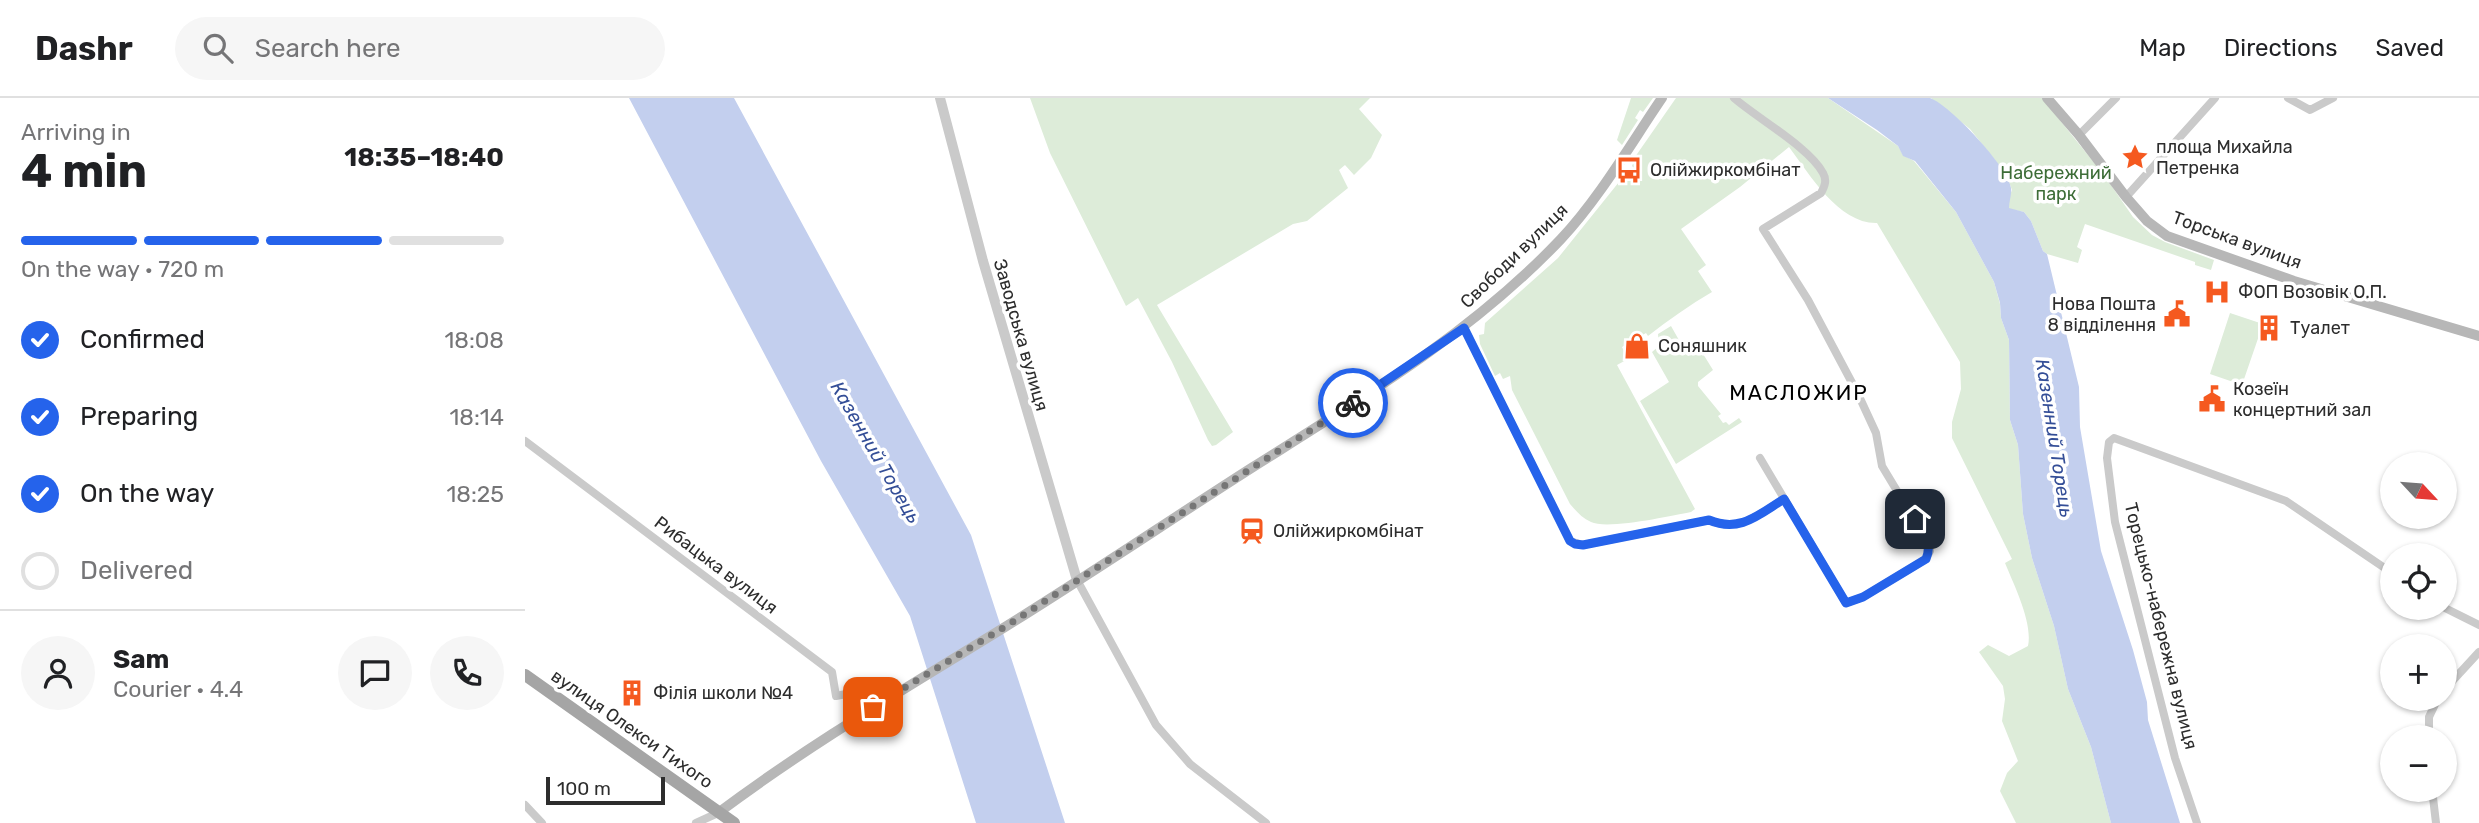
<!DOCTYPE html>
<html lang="en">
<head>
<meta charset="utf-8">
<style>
	body { margin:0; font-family:Rubik,sans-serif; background:#f6f6f6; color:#202124; height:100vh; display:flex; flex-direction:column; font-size:26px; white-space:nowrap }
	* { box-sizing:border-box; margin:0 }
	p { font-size:23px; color:#757577 }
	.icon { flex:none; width:38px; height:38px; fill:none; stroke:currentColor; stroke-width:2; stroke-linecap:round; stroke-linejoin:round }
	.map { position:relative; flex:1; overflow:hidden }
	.sheet { display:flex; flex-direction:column; background:#fff; width:525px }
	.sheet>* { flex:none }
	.needle { width:46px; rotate:116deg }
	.tools { position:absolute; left:1855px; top:354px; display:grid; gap:14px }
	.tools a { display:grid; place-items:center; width:77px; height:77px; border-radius:50%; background:#fff; box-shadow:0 2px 5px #0004; font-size:35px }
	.scale { position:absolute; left:21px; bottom:18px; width:119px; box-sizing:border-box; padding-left:7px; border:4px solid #2d2d2d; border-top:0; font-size:19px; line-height:24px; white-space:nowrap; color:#2d2d2d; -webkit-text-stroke:5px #fff; paint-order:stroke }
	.pin { position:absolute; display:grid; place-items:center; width:60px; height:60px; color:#fff; margin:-30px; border-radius:14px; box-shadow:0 4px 10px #0006 }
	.courier { position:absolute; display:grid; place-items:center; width:70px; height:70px; margin:-35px; border:5px solid #2563eb; border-radius:50%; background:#fff; color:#222; box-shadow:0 2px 9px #0007 }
	.head em { font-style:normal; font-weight:700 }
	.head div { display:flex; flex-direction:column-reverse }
	.head { display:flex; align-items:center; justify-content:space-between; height:119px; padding:0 21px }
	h1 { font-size:46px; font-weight:700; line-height:52px }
	.bar { display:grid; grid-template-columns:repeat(4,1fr); gap:10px 7px; align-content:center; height:84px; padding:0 21px }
	.bar i { height:9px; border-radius:5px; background:#e0e0e0 }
	.bar .active { background:#2563eb }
	.bar p { grid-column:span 4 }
	.line { display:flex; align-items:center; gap:18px; padding:0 21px; border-top:2px solid #e0e0e0 }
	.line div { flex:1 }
	.round { display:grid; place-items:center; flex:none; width:74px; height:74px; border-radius:37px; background:#f6f6f6 }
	ol { padding:0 21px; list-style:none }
	li { display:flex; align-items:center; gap:21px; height:77px }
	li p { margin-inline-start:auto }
	li .icon { padding:7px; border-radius:50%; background:#2563eb; color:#fff; stroke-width:4 }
	li:last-child { color:#757577 }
	li i { width:38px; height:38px; border:4px solid #e0e0e0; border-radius:50% }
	header { display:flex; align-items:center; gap:42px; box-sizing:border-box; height:98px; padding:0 35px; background:#fff; border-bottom:2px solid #e0e0e0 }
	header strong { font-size:33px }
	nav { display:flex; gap:38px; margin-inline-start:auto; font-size:24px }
	.search { width:490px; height:63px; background:#f6f6f6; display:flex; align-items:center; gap:18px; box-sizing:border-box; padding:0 24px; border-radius:38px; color:#757577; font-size:26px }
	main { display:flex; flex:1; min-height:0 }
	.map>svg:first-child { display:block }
	.green { fill:#ddecd9 }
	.water { fill:#c3cfee }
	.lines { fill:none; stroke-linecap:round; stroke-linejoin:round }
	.minor { stroke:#cacaca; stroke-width:8 }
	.tertiary { stroke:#cacaca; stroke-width:10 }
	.secondary { stroke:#b7b7b7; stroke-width:10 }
	.primary { stroke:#a5a5a5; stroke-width:12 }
	.done { stroke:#767676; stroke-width:7; stroke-dasharray:0 12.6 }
	.route { stroke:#2563eb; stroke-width:9 }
	.labels { text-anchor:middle; stroke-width:7; stroke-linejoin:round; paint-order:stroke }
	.poi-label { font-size:18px; fill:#2d2d2d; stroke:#fff; text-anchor:start }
	.park-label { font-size:18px; fill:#3d6d37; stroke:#fff }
	.street-label { font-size:18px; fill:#2d2d2d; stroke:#fff }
	.water-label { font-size:19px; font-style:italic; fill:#344e97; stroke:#fff }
	.quarter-label { font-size:21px; letter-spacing:2px; fill:#000; stroke:#fff }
</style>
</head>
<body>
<header>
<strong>Dashr</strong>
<div class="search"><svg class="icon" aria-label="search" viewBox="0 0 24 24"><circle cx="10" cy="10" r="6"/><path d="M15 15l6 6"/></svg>Search here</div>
<nav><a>Map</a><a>Directions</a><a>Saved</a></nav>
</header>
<main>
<section class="sheet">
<div class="head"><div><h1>4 min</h1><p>Arriving in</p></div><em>18:35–18:40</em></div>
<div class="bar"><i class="active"></i><i class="active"></i><i class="active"></i><i></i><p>On the way · 720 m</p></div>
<ol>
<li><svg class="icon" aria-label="check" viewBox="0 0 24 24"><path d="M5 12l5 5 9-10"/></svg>Confirmed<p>18:08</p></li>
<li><svg class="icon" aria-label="check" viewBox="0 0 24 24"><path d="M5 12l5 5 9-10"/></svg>Preparing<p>18:14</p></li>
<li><svg class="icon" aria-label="check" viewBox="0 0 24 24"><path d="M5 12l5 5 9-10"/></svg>On the way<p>18:25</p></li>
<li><i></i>Delivered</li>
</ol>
<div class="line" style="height:126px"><a class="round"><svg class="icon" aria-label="person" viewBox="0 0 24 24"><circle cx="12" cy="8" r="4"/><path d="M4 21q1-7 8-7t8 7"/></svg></a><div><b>Sam</b><p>Courier · 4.4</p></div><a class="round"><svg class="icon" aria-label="chat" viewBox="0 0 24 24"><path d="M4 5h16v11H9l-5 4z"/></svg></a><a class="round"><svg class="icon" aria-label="phone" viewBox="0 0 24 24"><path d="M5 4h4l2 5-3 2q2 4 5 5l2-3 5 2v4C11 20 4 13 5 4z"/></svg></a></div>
</section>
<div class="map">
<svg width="1954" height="725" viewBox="0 0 1954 725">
	<rect width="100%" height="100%" fill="#fff"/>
	<path class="green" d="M 505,0 L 845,0 L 834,11 L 857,37 L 846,60 L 829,77 L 820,67 L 814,72 L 823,90 L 782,123 L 768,126 L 632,207 L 708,334 L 691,347 L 687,348 L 683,342 L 647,264 L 613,200 L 601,208 L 525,55 Z
		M 1106,0 L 1128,0 L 1118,14 L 1115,12 L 1110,20 L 1113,22 L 1097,47 L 1092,42 Z
		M 1151,0 L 1303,0 L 1373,48 L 1378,57 L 1389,63 L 1431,114 L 1469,184 L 1475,206 L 1476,220 L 1484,242 L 1485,322 L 1493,347 L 1498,416 L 1507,460 L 1529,528 L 1543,591 L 1566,649 L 1586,725 L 1491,725 L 1475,693 L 1482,675 L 1493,663 L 1477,623 L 1480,601 L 1478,588 L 1454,554 L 1463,547 L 1484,558 L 1503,548 C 1508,525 1489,487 1480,465 L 1487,461 L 1427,340 L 1427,324 L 1436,291 L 1435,264 L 1352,125 C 1314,126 1285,77 1264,49 L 1215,89 L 1156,131 L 1181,167 L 1173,173 L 1187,194 C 1165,207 1143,222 1123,238 L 1121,235 L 1097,249 L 1103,261 L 1092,267 L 1170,411 L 1166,414 C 1145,418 1082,432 1066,424 C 1057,420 1051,413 1045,406 L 987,292 L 985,278 L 978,281 L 975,275 L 970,278 L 955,246 L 954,237 L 959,236 L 960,225 L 1033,160 L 1098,79 L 1104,77 L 1109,70 L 1107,68 L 1110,59 Z
		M 1406,0 L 1517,0 L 1579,77 L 1608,119 L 1627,137 L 1640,144 L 1689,162 L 1686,172 L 1670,167 L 1670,164 L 1560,126 L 1552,149 L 1557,152 L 1553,165 L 1522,156 L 1518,153 L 1506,123 L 1499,114 L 1484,111 L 1483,102 L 1487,92 L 1481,76 L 1445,31 Z
		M 1705,215 L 1738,226 L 1717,287 L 1685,276 Z
		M 1146,228 L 1163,258 L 1175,251 L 1188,272 L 1173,284 L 1173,288 L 1196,316 L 1193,318 L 1198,325 L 1201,324 L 1204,327 L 1214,320 L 1217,324 L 1151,366 L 1115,303 L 1144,284 L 1127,254 L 1134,248 L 1133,236 Z"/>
	<path class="water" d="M 104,0 L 209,0 L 446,437 L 540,725 L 451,725 L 385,518 L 296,363 Z
		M 1303,0 C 1330,0 1357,0 1384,0 C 1390,0 1400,0 1405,0 C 1425,7 1484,70 1486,90 C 1487,96 1484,103 1484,110 L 1499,114 L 1506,123 L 1518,153 L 1522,156 L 1554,289 L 1555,329 L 1576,453 L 1608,552 L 1622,604 L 1623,622 L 1655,725 L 1586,725 L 1566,649 L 1543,591 L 1529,528 L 1507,460 L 1498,416 L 1493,347 L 1485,322 L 1484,242 L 1476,220 L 1475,205 L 1469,184 L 1431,114 L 1390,63 L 1378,58 L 1373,48 L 1352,32 Z"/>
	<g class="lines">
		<path class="minor" d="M 1209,0 C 1232,20 1285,50 1298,75 C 1302,82 1300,88 1296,95 L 1238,131 L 1283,202 L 1333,296 L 1351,335 L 1357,368 L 1404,446 L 1405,453 L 1401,461 L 1338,499 L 1321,505 L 1235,360
			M 1763,0 L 1785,12 L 1808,0
			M 1554,37 L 1591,0
			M 1601,99 L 1690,0
			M 939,230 L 1045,443 L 1058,447 L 1184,422 C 1214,435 1233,417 1259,401
			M 0,343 L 307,574 L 311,598 L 331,594 L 343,599 L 348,609
			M 552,482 L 631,627 L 665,666 L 741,725
			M 1918,509 L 1954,527
			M 1920,591 L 1954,554
			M 1904,639 L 1904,619 L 1913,600
			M 1907,691 L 1911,725
			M 0,707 L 17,725
			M 171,725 L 193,715
			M 1672,725 L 1650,660 L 1590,424 L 1582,360 L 1584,344 L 1589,340 L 1761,403 L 1867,475"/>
		<path class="tertiary" d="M 415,0 L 458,163 L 552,482"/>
		<path class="secondary" d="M 1522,0 L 1554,37 L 1601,99 L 1622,123 L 1642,138 L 1769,183 L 1954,238
			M 193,715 C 285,646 383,589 480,529 C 564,477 645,422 728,369 C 836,301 947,235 1036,141 C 1075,99 1105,47 1137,0"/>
		<path class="primary" d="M 0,577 L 209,725"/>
	</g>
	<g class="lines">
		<path class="done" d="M 348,609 L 486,525 L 828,305"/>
		<path class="route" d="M 828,305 L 939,230 L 1045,443 L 1050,446 L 1058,447 L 1184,422 C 1215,435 1233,417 1259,401 L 1321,505 L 1338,499 L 1401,461 C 1408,445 1398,434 1390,421"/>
	</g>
	<defs>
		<g id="sight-bare" transform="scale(2.1)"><path d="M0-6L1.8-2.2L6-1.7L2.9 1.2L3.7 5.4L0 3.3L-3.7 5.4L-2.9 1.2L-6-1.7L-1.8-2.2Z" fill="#f5591f" stroke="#fff" stroke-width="2.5" paint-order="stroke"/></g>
		<g id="bus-bare" transform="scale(2.1)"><path d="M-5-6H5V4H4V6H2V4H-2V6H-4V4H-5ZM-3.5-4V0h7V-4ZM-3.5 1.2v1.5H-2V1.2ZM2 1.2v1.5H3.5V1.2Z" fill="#f5591f" stroke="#fff" stroke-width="2.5" paint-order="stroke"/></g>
		<g id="hospital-bare" transform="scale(2.1)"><path d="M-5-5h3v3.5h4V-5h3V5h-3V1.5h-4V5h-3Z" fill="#f5591f" stroke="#fff" stroke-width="2.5" paint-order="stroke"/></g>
		<g id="civic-bare" transform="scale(2.1)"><path d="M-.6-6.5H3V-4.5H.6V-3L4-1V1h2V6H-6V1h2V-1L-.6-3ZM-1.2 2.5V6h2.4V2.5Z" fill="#f5591f" stroke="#fff" stroke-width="2.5" paint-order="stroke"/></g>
		<g id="building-bare" transform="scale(2.1)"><path d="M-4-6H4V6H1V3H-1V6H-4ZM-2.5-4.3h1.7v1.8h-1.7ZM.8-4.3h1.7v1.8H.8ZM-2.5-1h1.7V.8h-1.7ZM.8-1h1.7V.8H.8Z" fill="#f5591f" stroke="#fff" stroke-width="2.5" paint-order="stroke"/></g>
		<g id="shop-bare" transform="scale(2.1)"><path d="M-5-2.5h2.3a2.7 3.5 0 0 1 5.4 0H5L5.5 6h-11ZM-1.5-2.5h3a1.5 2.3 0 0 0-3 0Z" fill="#f5591f" stroke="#fff" stroke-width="2.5" paint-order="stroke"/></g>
		<g id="station-bare" transform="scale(2.1)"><path d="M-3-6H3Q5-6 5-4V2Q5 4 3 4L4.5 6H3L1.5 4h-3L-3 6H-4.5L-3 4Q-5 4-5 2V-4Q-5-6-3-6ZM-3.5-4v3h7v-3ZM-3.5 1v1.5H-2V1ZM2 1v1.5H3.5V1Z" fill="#f5591f" stroke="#fff" stroke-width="2.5" paint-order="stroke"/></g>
	</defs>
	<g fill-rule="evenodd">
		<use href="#sight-bare" x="1610" y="59"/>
		<use href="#bus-bare" x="1104" y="72"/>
		<use href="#hospital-bare" x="1692" y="194"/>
		<use href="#civic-bare" x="1652" y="216"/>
		<use href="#building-bare" x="1744" y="230"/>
		<use href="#shop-bare" x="1112" y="248"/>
		<use href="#civic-bare" x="1687" y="301"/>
		<use href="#station-bare" x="727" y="433"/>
		<use href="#building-bare" x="107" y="595"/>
	</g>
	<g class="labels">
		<g class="poi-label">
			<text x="1631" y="55">площа Михайла<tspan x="1631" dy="21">Петренка</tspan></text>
			<text x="1125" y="78">Олійжиркомбінат</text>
			<text x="1713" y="200">ФОП Возовік О.П.</text>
			<text x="1631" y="212" text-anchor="end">Нова Пошта<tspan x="1631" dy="21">8 відділення</tspan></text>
			<text x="1765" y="236">Туалет</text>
			<text x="1133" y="254">Соняшник</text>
			<text x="1708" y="297">Козеїн<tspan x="1708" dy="21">концертний зал</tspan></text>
			<text x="748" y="439">Олійжиркомбiнат</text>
			<text x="128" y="601">Філія школи №4</text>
		</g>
		<g class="park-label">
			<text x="1531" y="81">Набережний<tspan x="1531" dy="21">парк</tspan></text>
		</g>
		<g class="street-label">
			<text transform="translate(1712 142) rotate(20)" y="6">Торська вулиця</text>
			<text transform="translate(989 158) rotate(-44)" y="6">Свободи вулиця</text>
			<text transform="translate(496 237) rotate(74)" y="6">Заводська вулиця</text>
			<text transform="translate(191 467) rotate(37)" y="6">Рибацька вулиця</text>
			<text transform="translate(1636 528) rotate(76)" y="6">Торецько-набережна вулиця</text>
			<text transform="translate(107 631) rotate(35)" y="6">вулиця Олекси Тихого</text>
		</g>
		<g class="water-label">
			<text transform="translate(1530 340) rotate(81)" y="7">Казенний Торець</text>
			<text transform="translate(351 354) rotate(60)" y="7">Казенний Торець</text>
		</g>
		<g class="quarter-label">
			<text x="1274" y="302">МАСЛОЖИР</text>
		</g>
	</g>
</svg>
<div class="tools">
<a><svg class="needle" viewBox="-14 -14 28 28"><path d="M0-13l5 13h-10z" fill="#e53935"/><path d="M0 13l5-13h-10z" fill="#757577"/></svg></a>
<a><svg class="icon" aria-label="locate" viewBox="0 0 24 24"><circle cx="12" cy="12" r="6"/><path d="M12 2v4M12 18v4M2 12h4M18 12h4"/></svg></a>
<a>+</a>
<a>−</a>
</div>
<div class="scale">100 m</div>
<div class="pin" style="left:348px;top:609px;background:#ea580c"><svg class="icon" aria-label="bag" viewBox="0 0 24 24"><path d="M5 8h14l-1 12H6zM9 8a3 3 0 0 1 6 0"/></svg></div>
<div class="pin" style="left:1390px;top:421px;background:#1f2937"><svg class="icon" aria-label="home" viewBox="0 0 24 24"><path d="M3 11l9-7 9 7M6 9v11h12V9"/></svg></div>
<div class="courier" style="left:828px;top:305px"><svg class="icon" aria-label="bike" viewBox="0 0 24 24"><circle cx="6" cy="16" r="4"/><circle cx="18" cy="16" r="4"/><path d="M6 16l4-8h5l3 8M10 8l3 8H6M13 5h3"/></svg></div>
</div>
</main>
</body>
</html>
